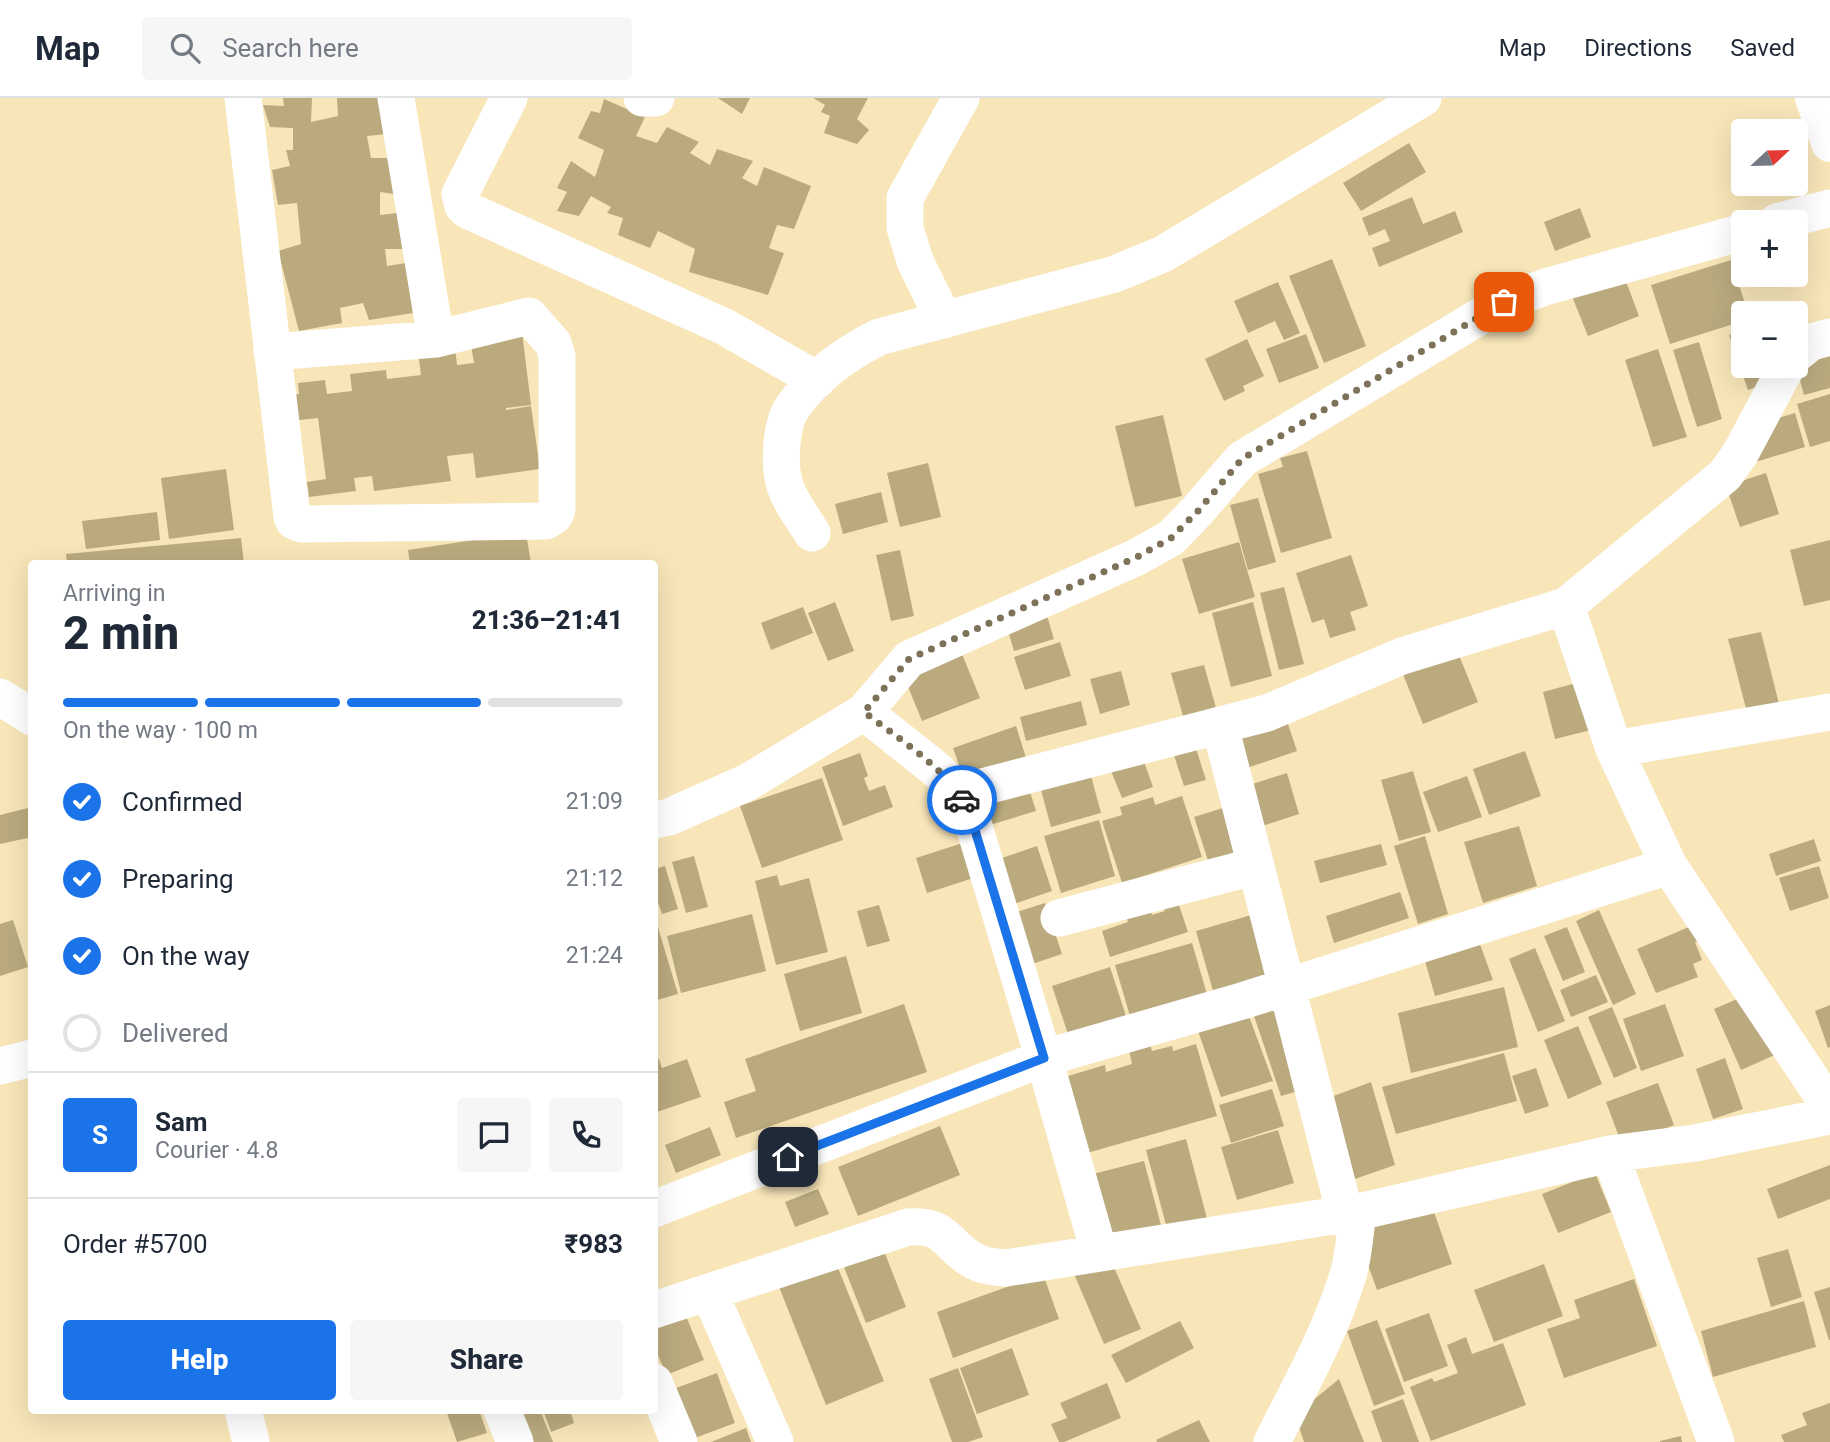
<!DOCTYPE html>
<html lang="en">
<head>
<meta charset="utf-8">
<style>
	body { margin:0; font-family:Roboto,sans-serif; background:#f6f6f7; color:#1f2937; height:100vh; display:flex; flex-direction:column; font-size:26px; white-space:nowrap }
	* { box-sizing:border-box; margin:0 }
	p { font-size:23px; color:#747a83 }
	.icon { flex:none; width:38px; height:38px; fill:none; stroke:currentColor; stroke-width:2; stroke-linecap:round; stroke-linejoin:round }
	.map { position:relative; flex:1; overflow:hidden }
	.side { position:absolute; left:28px; top:462px; width:630px; height:854px; display:flex; flex-direction:column; background:#fff; border-radius:7px; box-shadow:0 7px 28px #0002 }
	.side>* { flex:none }
	.needle { width:46px; rotate:68deg }
	.fabs { position:absolute; left:1731px; top:21px; display:grid; gap:14px }
	.fabs a { display:grid; place-items:center; width:77px; height:77px; border-radius:7px; background:#fff; box-shadow:0 7px 28px #0002; font-size:35px }
	.pin { position:absolute; display:grid; place-items:center; width:60px; height:60px; color:#fff; margin:-30px; border-radius:14px; box-shadow:0 4px 10px #0006 }
	.courier { position:absolute; display:grid; place-items:center; width:70px; height:70px; margin:-35px; border:5px solid #1a73e8; border-radius:50%; background:#fff; color:#222; box-shadow:0 2px 9px #0007 }
	.head em { font-style:normal; font-weight:800 }
	.head div { display:flex; flex-direction:column-reverse }
	.head { display:flex; align-items:center; justify-content:space-between; height:119px; padding:0 35px }
	h1 { font-size:46px; font-weight:800; line-height:52px }
	.bar { display:grid; grid-template-columns:repeat(4,1fr); gap:10px 7px; align-content:center; height:84px; padding:0 35px }
	.bar i { height:9px; border-radius:5px; background:#e0e1e3 }
	.bar .selected { background:#1a73e8 }
	.bar p { grid-column:span 4 }
	.line { display:flex; align-items:center; gap:18px; padding:0 35px; border-top:2px solid #e0e1e3 }
	.line div { flex:1 }
	.round { display:grid; place-items:center; flex:none; width:74px; height:74px; border-radius:7px; background:#f6f6f7 }
	ol { padding:0 35px; list-style:none }
	li { display:flex; align-items:center; gap:21px; height:77px }
	li p { margin-inline-start:auto }
	li .icon { padding:7px; border-radius:50%; background:#1a73e8; color:#fff; stroke-width:4 }
	li:last-child { color:#747a83 }
	li i { width:38px; height:38px; border:4px solid #e0e1e3; border-radius:50% }
	.button { display:flex; gap:14px; margin-top:auto; padding:14px 35px }
	.button a { flex:1; height:80px; border-radius:7px; background:#1a73e8; color:#fff; font-size:28px; font-weight:800; line-height:80px; text-align:center }
	.button a+a { background:#f6f6f7; color:#1f2937 }
	header { display:flex; align-items:center; gap:42px; box-sizing:border-box; height:98px; padding:0 35px; background:#fff; border-bottom:2px solid #e0e1e3 }
	header strong { font-size:33px }
	nav { display:flex; gap:38px; margin-inline-start:auto; font-size:24px }
	.search { width:490px; height:63px; background:#f6f6f7; display:flex; align-items:center; gap:18px; box-sizing:border-box; padding:0 24px; border-radius:7px; color:#747a83; font-size:26px }
	.map>svg:first-child { display:block }
	.building { fill:#baaa7e }
	.lines { fill:none; stroke-linecap:round; stroke-linejoin:round }
	.minor { stroke:#fff; stroke-width:37 }
	.tertiary { stroke:#fff; stroke-width:38 }
	.done { stroke:#7d7257; stroke-width:7; stroke-dasharray:0 12.6 }
	.route { stroke:#1a73e8; stroke-width:9 }
</style>
</head>
<body>
<header>
<strong>Map</strong>
<div class="search"><svg class="icon" aria-label="search" viewBox="0 0 24 24"><circle cx="10" cy="10" r="6"/><path d="M15 15l6 6"/></svg>Search here</div>
<nav><a>Map</a><a>Directions</a><a>Saved</a></nav>
</header>
<div class="map">
<svg width="1830" height="1344" viewBox="0 0 1830 1344">
	<rect width="100%" height="100%" fill="#f8e6b9"/>
	<path class="building" d="M 283,0 L 312,0 L 311,24 L 338,18 L 337,0 L 383,0 L 388,36 L 367,38 L 371,60 L 390,60 L 394,96 L 380,94 L 380,117 L 397,115 L 406,151 L 385,151 L 387,168 L 406,165 L 413,215 L 369,222 L 363,205 L 340,210 L 342,225 L 299,233 L 278,153 L 301,146 L 297,105 L 278,107 L 272,72 L 290,68 L 286,52 L 293,52 L 293,30 L 270,29 L 263,7 L 284,8 Z
		M 718,0 L 750,0 L 742,16 Z
		M 813,0 L 868,0 L 857,21 L 869,32 L 857,46 L 824,35 L 830,18 L 821,14 L 825,7 Z
		M 604,1 L 645,19 L 636,38 L 657,45 L 667,29 L 699,44 L 690,55 L 710,67 L 717,51 L 753,63 L 742,80 L 757,88 L 764,69 L 811,88 L 794,131 L 777,127 L 769,150 L 784,155 L 768,197 L 689,174 L 695,151 L 658,133 L 650,150 L 618,137 L 623,120 L 607,115 L 611,109 L 591,98 L 579,118 L 557,113 L 567,94 L 557,90 L 571,63 L 595,79 L 604,52 L 578,40 L 591,13 L 600,15 Z
		M 1409,45 L 1426,74 L 1361,113 L 1343,85 Z
		M 1412,99 L 1423,126 L 1455,113 L 1463,134 L 1379,169 L 1372,150 L 1390,143 L 1385,131 L 1369,138 L 1362,120 Z
		M 1580,110 L 1591,139 L 1555,153 L 1544,124 Z
		M 1332,161 L 1366,248 L 1324,265 L 1289,178 Z
		M 1731,162 L 1748,215 L 1743,215 L 1743,223 L 1670,246 L 1651,187 Z
		M 1621,170 L 1639,218 L 1588,238 L 1569,191 Z
		M 1278,184 L 1300,235 L 1284,242 L 1275,223 L 1248,235 L 1234,203 Z
		M 1743,232 L 1743,268 L 1773,268 L 1778,282 L 1748,292 L 1729,237 Z
		M 522,234 L 531,307 L 506,310 L 506,312 L 531,308 L 540,371 L 476,380 L 473,355 L 447,358 L 451,383 L 374,393 L 372,378 L 354,380 L 356,393 L 309,399 L 307,384 L 326,381 L 318,320 L 290,323 L 286,297 L 299,296 L 298,285 L 325,282 L 327,296 L 352,293 L 350,276 L 386,272 L 387,281 L 421,277 L 418,254 L 455,249 L 457,267 L 474,265 L 470,241 Z
		M 1306,236 L 1319,270 L 1279,285 L 1266,251 Z
		M 1247,241 L 1264,278 L 1243,288 L 1245,293 L 1224,303 L 1205,261 Z
		M 1699,244 L 1722,321 L 1697,329 L 1673,252 Z
		M 1658,251 L 1687,339 L 1653,349 L 1625,262 Z
		M 1830,257 L 1830,290 L 1804,297 L 1796,268 Z
		M 1830,296 L 1830,343 L 1810,349 L 1797,306 Z
		M 1795,315 L 1805,349 L 1749,366 L 1764,324 Z
		M 1163,317 L 1182,398 L 1135,409 L 1115,328 Z
		M 1307,353 L 1332,440 L 1281,455 L 1258,376 L 1283,369 L 1280,360 Z
		M 928,365 L 941,419 L 900,429 L 887,375 Z
		M 226,371 L 234,432 L 169,441 L 161,380 Z
		M 1766,375 L 1779,416 L 1740,429 L 1726,388 Z
		M 881,394 L 888,424 L 843,436 L 835,406 Z
		M 1258,400 L 1276,464 L 1248,472 L 1230,407 Z
		M 157,414 L 160,442 L 86,451 L 82,423 Z
		M 526,434 L 531,466 L 410,466 L 408,452 Z
		M 241,440 L 244,466 L 67,466 L 66,456 Z
		M 1830,442 L 1830,502 L 1804,508 L 1790,452 Z
		M 1239,444 L 1255,499 L 1199,516 L 1182,461 Z
		M 900,452 L 914,518 L 891,523 L 876,457 Z
		M 1351,457 L 1368,508 L 1350,514 L 1356,532 L 1330,540 L 1324,521 L 1312,525 L 1296,475 Z
		M 1284,489 L 1304,566 L 1279,572 L 1260,495 Z
		M 835,504 L 854,553 L 828,563 L 808,515 Z
		M 1253,504 L 1272,578 L 1231,589 L 1212,515 Z
		M 803,509 L 813,535 L 771,552 L 761,525 Z
		M 1047,518 L 1054,541 L 1014,553 L 1007,530 Z
		M 1761,534 L 1781,614 L 1749,622 L 1728,541 Z
		M 1060,544 L 1071,578 L 1025,592 L 1014,559 Z
		M 1456,550 L 1478,604 L 1423,626 L 1402,574 Z
		M 960,551 L 980,600 L 922,623 L 902,574 Z
		M 1204,567 L 1216,610 L 1183,618 L 1171,575 Z
		M 1121,573 L 1130,607 L 1100,616 L 1090,581 Z
		M 1587,582 L 1599,630 L 1555,641 L 1543,594 Z
		M 1081,603 L 1087,627 L 1026,643 L 1020,619 Z
		M 1286,620 L 1297,653 L 1241,672 L 1230,639 Z
		M 1016,628 L 1027,663 L 965,684 L 953,650 Z
		M 1192,638 L 1206,682 L 1184,688 L 1170,645 Z
		M 1525,653 L 1541,698 L 1489,717 L 1473,671 Z
		M 860,655 L 868,678 L 864,680 L 869,693 L 885,687 L 893,709 L 843,728 L 822,669 Z
		M 1141,655 L 1153,689 L 1122,700 L 1109,668 Z
		M 1087,663 L 1101,715 L 1051,729 L 1037,677 Z
		M 1413,673 L 1431,734 L 1399,743 L 1381,682 Z
		M 1287,675 L 1299,716 L 1259,729 L 1246,688 Z
		M 1467,678 L 1482,719 L 1438,734 L 1423,694 Z
		M 822,680 L 843,742 L 762,770 L 740,708 Z
		M 1027,684 L 1036,713 L 980,730 L 971,701 Z
		M 1182,698 L 1202,759 L 1122,785 L 1102,723 L 1122,717 L 1120,709 L 1153,699 L 1155,707 Z
		M 32,709 L 32,739 L 0,746 L 0,717 Z
		M 1226,709 L 1243,761 L 1211,772 L 1194,719 Z
		M 1099,722 L 1115,778 L 1061,795 L 1044,738 Z
		M 1519,728 L 1537,788 L 1483,805 L 1464,744 Z
		M 1425,738 L 1448,816 L 1418,826 L 1394,748 Z
		M 975,741 L 986,776 L 927,795 L 916,760 Z
		M 1814,741 L 1821,763 L 1776,778 L 1769,756 Z
		M 1381,746 L 1387,767 L 1320,785 L 1314,763 Z
		M 1037,748 L 1052,793 L 1011,807 L 996,762 Z
		M 694,758 L 708,809 L 686,815 L 672,764 Z
		M 665,768 L 678,811 L 662,816 L 654,793 L 654,771 Z
		M 1819,768 L 1829,800 L 1790,813 L 1779,780 Z
		M 777,777 L 780,788 L 809,780 L 828,854 L 776,867 L 755,783 Z
		M 1400,794 L 1409,820 L 1334,845 L 1326,818 Z
		M 1177,801 L 1188,834 L 1110,859 L 1102,833 L 1128,824 L 1125,815 L 1149,808 L 1152,817 L 1165,813 L 1162,806 Z
		M 1045,805 L 1062,856 L 1020,870 L 1004,818 Z
		M 879,807 L 890,843 L 867,849 L 857,813 Z
		M 1599,812 L 1636,896 L 1613,907 L 1576,823 Z
		M 752,816 L 766,873 L 681,895 L 667,838 Z
		M 1255,816 L 1272,877 L 1213,893 L 1196,833 Z
		M 13,822 L 28,869 L 0,878 L 0,826 Z
		M 657,826 L 678,896 L 654,903 L 654,827 Z
		M 1696,826 L 1702,841 L 1695,844 L 1702,862 L 1693,866 L 1698,879 L 1656,895 L 1637,851 Z
		M 1567,829 L 1585,874 L 1563,883 L 1544,838 Z
		M 1477,838 L 1493,882 L 1435,898 L 1423,856 Z
		M 1192,845 L 1209,903 L 1132,925 L 1115,867 Z
		M 1535,850 L 1565,923 L 1538,934 L 1509,861 Z
		M 846,858 L 862,915 L 800,933 L 784,876 Z
		M 1110,869 L 1126,918 L 1068,936 L 1052,888 Z
		M 1596,877 L 1608,904 L 1571,919 L 1560,892 Z
		M 1504,889 L 1518,949 L 1411,975 L 1398,915 Z
		M 1751,895 L 1777,956 L 1741,972 L 1714,911 Z
		M 1283,902 L 1305,991 L 1281,998 L 1252,912 Z
		M 904,906 L 927,974 L 736,1040 L 724,1004 L 756,993 L 745,961 Z
		M 1665,906 L 1684,958 L 1641,973 L 1623,921 Z
		M 1830,907 L 1830,949 L 1828,950 L 1815,913 Z
		M 1612,909 L 1637,970 L 1614,980 L 1588,919 Z
		M 1247,913 L 1273,983 L 1221,999 L 1198,933 Z
		M 1578,928 L 1602,986 L 1568,1001 L 1544,942 Z
		M 1150,946 L 1152,953 L 1172,948 L 1173,953 L 1196,946 L 1217,1018 L 1080,1057 L 1058,981 L 1105,967 L 1106,974 L 1132,966 L 1129,952 Z
		M 1504,955 L 1517,1003 L 1396,1036 L 1382,989 Z
		M 1725,960 L 1743,1011 L 1713,1021 L 1696,971 Z
		M 659,961 L 662,970 L 687,961 L 701,999 L 654,1015 L 654,962 Z
		M 1536,970 L 1549,1008 L 1525,1016 L 1512,978 Z
		M 1371,984 L 1395,1067 L 1352,1082 L 1331,999 Z
		M 1658,985 L 1674,1027 L 1622,1047 L 1606,1004 Z
		M 1272,991 L 1284,1028 L 1231,1045 L 1219,1007 Z
		M 940,1028 L 960,1077 L 858,1118 L 838,1069 Z
		M 710,1029 L 721,1057 L 676,1075 L 665,1047 Z
		M 1278,1032 L 1294,1085 L 1237,1102 L 1221,1049 Z
		M 1186,1041 L 1209,1128 L 1169,1138 L 1146,1052 Z
		M 1144,1063 L 1162,1131 L 1111,1145 L 1093,1076 Z
		M 1830,1067 L 1830,1101 L 1778,1121 L 1767,1091 Z
		M 1595,1075 L 1611,1114 L 1558,1135 L 1542,1096 Z
		M 818,1091 L 829,1116 L 795,1129 L 785,1104 Z
		M 1432,1108 L 1452,1166 L 1377,1192 L 1356,1134 Z
		M 1788,1151 L 1802,1199 L 1771,1209 L 1757,1160 Z
		M 884,1153 L 906,1209 L 866,1225 L 844,1169 Z
		M 1110,1160 L 1141,1231 L 1104,1246 L 1074,1176 Z
		M 836,1165 L 884,1283 L 826,1307 L 779,1189 Z
		M 1544,1166 L 1563,1218 L 1494,1244 L 1474,1192 Z
		M 1043,1176 L 1059,1221 L 953,1260 L 937,1214 Z
		M 1634,1181 L 1657,1248 L 1564,1280 L 1547,1231 L 1580,1220 L 1574,1202 Z
		M 1830,1189 L 1830,1242 L 1829,1242 L 1814,1194 Z
		M 1804,1203 L 1816,1249 L 1713,1279 L 1701,1233 Z
		M 1429,1215 L 1448,1268 L 1404,1284 L 1385,1231 Z
		M 686,1218 L 704,1262 L 666,1277 L 654,1247 L 654,1231 Z
		M 1377,1222 L 1405,1296 L 1374,1308 L 1347,1233 Z
		M 1180,1223 L 1194,1250 L 1126,1285 L 1111,1257 Z
		M 1466,1239 L 1472,1256 L 1503,1245 L 1526,1307 L 1431,1343 L 1410,1289 L 1432,1280 L 1434,1284 L 1458,1275 L 1447,1247 Z
		M 1012,1250 L 1029,1297 L 977,1316 L 960,1270 Z
		M 958,1270 L 983,1339 L 968,1344 L 952,1344 L 929,1281 Z
		M 717,1275 L 735,1325 L 695,1340 L 676,1290 Z
		M 1339,1281 L 1364,1344 L 1304,1344 L 1295,1317 Z
		M 1107,1285 L 1121,1320 L 1064,1344 L 1059,1344 L 1051,1326 L 1067,1320 L 1060,1305 Z
		M 1403,1301 L 1419,1344 L 1382,1344 L 1371,1313 Z
		M 1830,1305 L 1830,1344 L 1784,1344 L 1781,1337 L 1807,1327 L 1802,1315 Z
		M 446,1312 L 479,1312 L 487,1335 L 457,1344 Z
		M 508,1312 L 540,1312 L 553,1344 L 521,1344 Z
		M 543,1312 L 570,1312 L 574,1325 L 551,1334 Z
		M 1199,1322 L 1210,1344 L 1157,1344 L 1156,1342 Z
		M 746,1330 L 751,1344 L 711,1344 Z
		M 1681,1338 L 1682,1344 L 1660,1344 L 1660,1343 Z"/>
	<g class="lines">
		<path class="minor" d="M 243,0 L 292,419 L 294,423 L 301,426 L 546,423 L 555,417 L 557,411 L 557,258 L 553,245 L 529,218 L 436,241 L 396,0
			M 509,0 L 460,96 L 463,108 L 467,112 L 725,229 L 817,282
			M 642,0 L 656,0
			M 1777,124 L 1830,110
			M 944,222 L 915,163 L 905,130 L 905,100 L 961,0
			M 272,254 L 436,241
			M 1796,256 L 1811,244 L 1830,239
			M 812,435 C 803,420 788,401 784,384 C 779,365 781,326 792,310 C 814,278 845,256 879,239 L 1115,176 L 1163,156 L 1423,0
			M 1566,508 L 1614,651 L 1669,768 L 1830,1009
			M 0,599 L 32,619
			M 864,614 L 937,672 L 959,695 L 974,728 L 1049,978 L 1099,1154
			M 1220,628 L 1345,1116
			M 1614,651 L 1830,614
			M 959,695 L 1267,615 L 1402,558 L 1566,508 L 1725,377 L 1740,356 L 1787,268
			M 654,722 L 669,719 L 748,684 L 864,614 L 909,561 L 1137,459 L 1171,440 L 1197,413 L 1242,361 L 1504,204 L 1545,189 L 1743,134
			M 1059,820 L 1256,768
			M 0,968 L 32,960
			M 1610,1056 L 1716,1344
			M 654,1111 L 1044,960 L 1242,903 L 1669,768
			M 709,1194 L 775,1344
			M 654,1212 L 908,1129 C 945,1127 943,1142 969,1160 C 981,1168 993,1169 1006,1170 L 1358,1114
			M 654,1284 L 679,1344
			M 243,1312 L 251,1344
			M 502,1312 L 515,1344
			M 1272,1344 C 1299,1290 1330,1236 1348,1177 C 1354,1157 1355,1134 1358,1114 L 1610,1056 L 1695,1045 L 1830,1018"/>
		<path class="tertiary" d="M 1814,0 L 1830,45"/>
	</g>
	<g class="lines">
		<path class="done" d="M 962,702 C 950,674 890,634 864,614 L 909,561 L 1137,459 L 1171,440 L 1198,413 L 1242,361 L 1504,204"/>
		<path class="route" d="M 788,1059 L 1044,960 L 974,729 L 962,702"/>
	</g>
</svg>
<div class="fabs">
<a><svg class="needle" viewBox="-14 -14 28 28"><path d="M0-13l5 13h-10z" fill="#e53935"/><path d="M0 13l5-13h-10z" fill="#747a83"/></svg></a>
<a>+</a>
<a>−</a>
</div>
<div class="pin" style="left:1504px;top:204px;background:#ea580c"><svg class="icon" aria-label="bag" viewBox="0 0 24 24"><path d="M5 8h14l-1 12H6zM9 8a3 3 0 0 1 6 0"/></svg></div>
<div class="pin" style="left:788px;top:1059px;background:#1f2937"><svg class="icon" aria-label="home" viewBox="0 0 24 24"><path d="M3 11l9-7 9 7M6 9v11h12V9"/></svg></div>
<div class="courier" style="left:962px;top:702px"><svg class="icon" aria-label="car" viewBox="0 0 24 24"><path d="M5 17H2v-5l4-1 3-4h7l3 4 3 1v5h-3M9 17h6M6 11h13"/><circle cx="7" cy="17" r="2"/><circle cx="17" cy="17" r="2"/></svg></div>
<section class="side">
<div class="head"><div><h1>2 min</h1><p>Arriving in</p></div><em>21:36–21:41</em></div>
<div class="bar"><i class="selected"></i><i class="selected"></i><i class="selected"></i><i></i><p>On the way · 100 m</p></div>
<ol>
<li><svg class="icon" aria-label="check" viewBox="0 0 24 24"><path d="M5 12l5 5 9-10"/></svg>Confirmed<p>21:09</p></li>
<li><svg class="icon" aria-label="check" viewBox="0 0 24 24"><path d="M5 12l5 5 9-10"/></svg>Preparing<p>21:12</p></li>
<li><svg class="icon" aria-label="check" viewBox="0 0 24 24"><path d="M5 12l5 5 9-10"/></svg>On the way<p>21:24</p></li>
<li><i></i>Delivered</li>
</ol>
<div class="line" style="height:126px"><b class="round" style="background:#1a73e8;color:#fff">S</b><div><b>Sam</b><p>Courier · 4.8</p></div><a class="round"><svg class="icon" aria-label="chat" viewBox="0 0 24 24"><path d="M4 5h16v11H9l-5 4z"/></svg></a><a class="round"><svg class="icon" aria-label="phone" viewBox="0 0 24 24"><path d="M5 4h4l2 5-3 2q2 4 5 5l2-3 5 2v4C11 20 4 13 5 4z"/></svg></a></div>
<div class="line" style="height:91px"><div>Order #5700</div><b>₹983</b></div>
<div class="button"><a>Help</a><a>Share</a></div>
</section>
</div>
</body>
</html>
